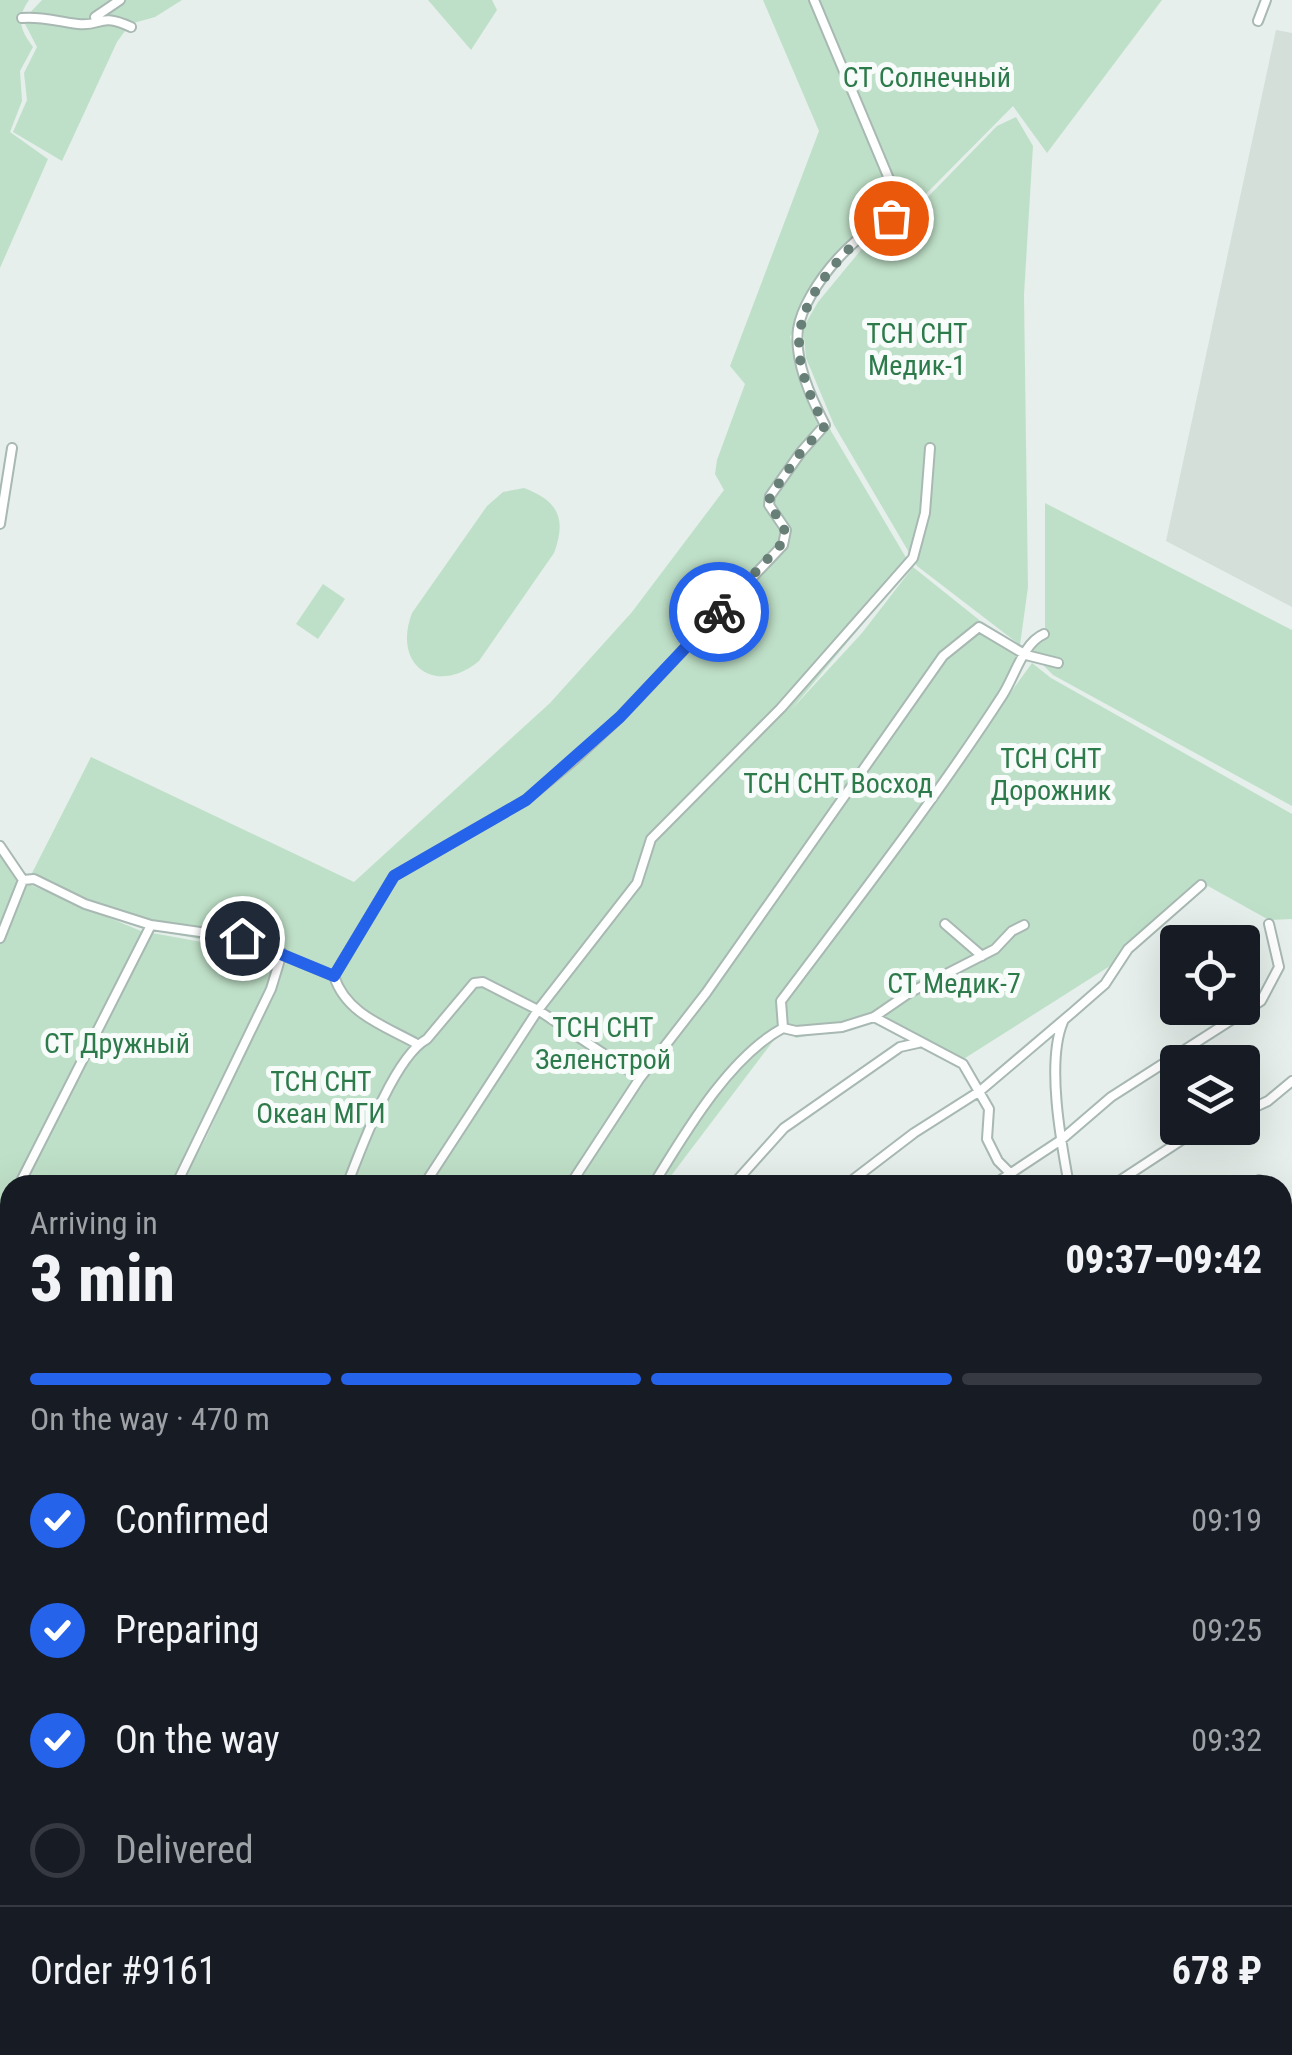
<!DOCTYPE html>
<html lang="en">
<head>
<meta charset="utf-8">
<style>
	body { margin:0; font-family:"Roboto Condensed",sans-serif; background:#242831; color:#f1f3f6; height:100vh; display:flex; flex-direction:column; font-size:38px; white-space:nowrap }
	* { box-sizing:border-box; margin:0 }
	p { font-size:32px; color:#9ea1a6 }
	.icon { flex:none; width:55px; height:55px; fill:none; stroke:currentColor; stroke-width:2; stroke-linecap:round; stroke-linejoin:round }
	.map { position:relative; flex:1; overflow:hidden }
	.panel { position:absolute; left:0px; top:1175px; width:1292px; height:880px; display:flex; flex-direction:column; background:#171b24; border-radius:30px 30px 0 0; box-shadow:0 10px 40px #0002 }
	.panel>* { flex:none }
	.controls { position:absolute; left:1160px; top:925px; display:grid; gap:20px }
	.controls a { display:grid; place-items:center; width:100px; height:100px; border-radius:10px; background:#171b24; box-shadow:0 10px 40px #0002; font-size:50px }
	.pin { position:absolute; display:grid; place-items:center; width:85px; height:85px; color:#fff; margin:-42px; border:5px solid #fff; border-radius:50%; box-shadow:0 2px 10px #0007 }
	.courier { position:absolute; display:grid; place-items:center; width:100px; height:100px; margin:-50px; border:8px solid #2563eb; border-radius:50%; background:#fff; color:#222; box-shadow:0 2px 12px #0007 }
	.summary em { font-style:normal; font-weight:800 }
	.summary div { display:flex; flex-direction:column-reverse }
	.summary { display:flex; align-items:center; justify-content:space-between; height:170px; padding:0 30px }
	h1 { font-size:65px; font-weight:800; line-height:75px }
	.bar { display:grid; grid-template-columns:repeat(4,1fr); gap:15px 10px; align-content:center; height:120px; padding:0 30px }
	.bar i { height:12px; border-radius:8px; background:#363941 }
	.bar .active { background:#2563eb }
	.bar p { grid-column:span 4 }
	.line { display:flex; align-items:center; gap:25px; padding:0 30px; border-top:2px solid #363941 }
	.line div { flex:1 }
	ol { padding:0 30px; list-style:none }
	li { display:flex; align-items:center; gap:30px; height:110px }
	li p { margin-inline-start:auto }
	li .icon { padding:10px; border-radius:50%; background:#2563eb; color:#fff; stroke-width:4 }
	li:last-child { color:#9ea1a6 }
	li i { width:55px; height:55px; border:5px solid #363941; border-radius:50% }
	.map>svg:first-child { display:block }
	.built { fill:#d4dfda }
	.green { fill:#bfe0c8 }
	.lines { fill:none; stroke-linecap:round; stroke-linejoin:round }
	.minor-casing { stroke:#a8b8b2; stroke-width:12 }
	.minor { stroke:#fff; stroke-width:8 }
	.rail-casing { stroke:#5f7d75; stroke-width:6 }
	.rail { stroke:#f7fbf9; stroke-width:2.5; stroke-dasharray:8; stroke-linecap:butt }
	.done { stroke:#687f78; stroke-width:10; stroke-dasharray:0 18 }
	.route { stroke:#2563eb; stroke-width:12 }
	.labels { text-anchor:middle; stroke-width:10; stroke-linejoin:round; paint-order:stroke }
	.park-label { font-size:28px; fill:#2d7a4b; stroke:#f7fbf9 }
</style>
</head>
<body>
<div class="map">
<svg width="1292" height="2055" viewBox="0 0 1292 2055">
	<rect width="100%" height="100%" fill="#e6efeb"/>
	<path class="built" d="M 1276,30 L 1292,33 L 1292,607 L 1166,541 Z
		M 10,1922 L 10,2045 L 236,2045 L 237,2055 L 0,2055 L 0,1941 Z"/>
	<path class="green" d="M 0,0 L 29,0 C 16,19 20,29 33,47 L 20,71 L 22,101 L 10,132 L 48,159 L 0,268 Z
		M 42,0 L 182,0 L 155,17 L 130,24 L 117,42 L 62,161 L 13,132 L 27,100 L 24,73 L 37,47 L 23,20 Z
		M 428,0 L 492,0 L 497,10 L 471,50 Z
		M 763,0 L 1162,0 L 1047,153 L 1013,106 L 913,207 L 921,204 L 997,126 L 1016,117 L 1033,146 L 1024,295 L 1028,587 L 1020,645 L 917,566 L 834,425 L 806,358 L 803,328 L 818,302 L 875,233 L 892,223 C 845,239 816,297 790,337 L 831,431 L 911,566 L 791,710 L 862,633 L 913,567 L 1028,659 L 861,897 L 1032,663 L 1051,678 L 1292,814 L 1292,919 L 1269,920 L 1208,886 L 1110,966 L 962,1060 L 875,1023 L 796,1038 L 783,1028 L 664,1185 L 180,1185 L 206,1138 L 289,956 L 142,928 L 30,877 L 91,757 L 354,882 L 550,703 L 632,612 L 724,490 L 715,474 L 717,460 L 745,384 L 730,366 L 819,131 Z
		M 524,488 C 558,501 567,518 554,553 L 479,661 C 435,697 392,665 412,613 L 487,506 L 503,492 Z
		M 1045,503 L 1292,630 L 1292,806 L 1053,675 L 1030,652 L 1035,640 L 1045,637 Z
		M 323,584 L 345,599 L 318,639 L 296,624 Z
		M 0,852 L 26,883 L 141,931 L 279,956 C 251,1035 212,1111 172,1185 L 10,1185 L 10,1293 L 0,1291 Z
		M 0,1300 L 10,1302 L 10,1559 L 0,1561 Z
		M 10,1574 L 10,1922 L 0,1941 L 0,1576 Z
		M 1292,1876 L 1292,2055 L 1117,2055 L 1117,2045 L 1282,2045 L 1283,1878 Z
		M 446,2045 L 977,2045 L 983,2055 L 442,2055 Z"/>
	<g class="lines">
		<g class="minor-casing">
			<path id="minor" d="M 814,0 L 905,217 L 900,238
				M 95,17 L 120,0
				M 22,18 C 42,16 58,22 78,24 C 102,27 98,12 131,27
				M 1258,21 L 1266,0
				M 0,524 L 12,448
				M 0,846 L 23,880 L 34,879 L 85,904 L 151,925 L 242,938 L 334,976 L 394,876 L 526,800 L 573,761 L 620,717 L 783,545 L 786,530 L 769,505 L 770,496 L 801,452 L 825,425 C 811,398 794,361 798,329 C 804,289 863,218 905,217
				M 945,924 L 982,956
				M 0,938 L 23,880
				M 334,976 C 346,1014 385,1026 417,1044
				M 874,1017 L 963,1064 L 989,1109 L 987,1139 L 998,1161 L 1010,1173
				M 1063,1022 C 1046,1062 1061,1142 1069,1185
				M 783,1028 L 781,1001 C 856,901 934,801 1002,696 C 1015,676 1023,643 1044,634
				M 783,1028 L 796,1031 L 842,1027 L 874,1017 L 909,993 L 995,949 L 1012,931 L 1024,925
				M 1242,1113 L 1268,1101 L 1292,1081
				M 19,1185 L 151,925
				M 176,1185 L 271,989 L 282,953
				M 347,1185 C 361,1149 394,1057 427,1039 L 474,983 L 483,982 L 538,1010 L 640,1078
				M 424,1185 L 538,1010 L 637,883 L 651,839 L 781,708 L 913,558 L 925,513 L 930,448
				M 570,1185 L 640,1078 L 706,993 L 943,656 L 979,627 L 1026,655 L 1058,663
				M 653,1185 C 685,1133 729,1057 783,1028
				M 733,1185 L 784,1128 L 900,1047 L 918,1043
				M 846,1185 L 914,1133 L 980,1091 L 1073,1012 L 1105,984 L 1128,949 L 1201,885
				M 993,1185 L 1061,1140 L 1111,1097 L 1261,1001 L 1279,967 L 1269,924
				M 1113,1185 L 1200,1128
				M 1258,1185 L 1259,1180
				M 0,1220 L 10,1202
				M 0,1298 L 10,1299
				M 1282,1403 L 1292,1405
				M 1289,1531 L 1292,1436
				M 1282,1635 L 1292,1636
				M 1282,1842 L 1292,1839
				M 1282,1870 L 1292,1868
				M 504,2045 L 521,2055
				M 772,2045 L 777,2055
				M 885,2045 L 888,2055
				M 1087,2045 L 1093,2055
				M 673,2055 L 678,2045"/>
		</g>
		<use href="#minor" class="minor"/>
		<g class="rail-casing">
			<path id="rail" d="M 0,1569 L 10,1567
				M 986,2045 L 995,2055
				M 276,2055 L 280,2045"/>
		</g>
		<use href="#rail" class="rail"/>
	</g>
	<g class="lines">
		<path class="done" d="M 719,612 L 785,540 L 784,526 L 769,505 L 770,496 L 801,452 L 825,426 C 790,359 787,320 837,262 C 853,244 869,227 891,218"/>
		<path class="route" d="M 242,938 L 334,976 L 394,876 L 526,800 L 620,717 L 719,612"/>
	</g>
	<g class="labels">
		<g class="park-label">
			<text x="927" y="87">СТ Солнечный</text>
			<text x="917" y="343">ТСН СНТ<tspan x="917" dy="32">Медик-1</tspan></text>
			<text x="1051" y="768">ТСН СНТ<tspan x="1051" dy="32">Дорожник</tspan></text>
			<text x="838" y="793">ТСН СНТ Восход</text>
			<text x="954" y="993">СТ Медик-7</text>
			<text x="603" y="1037">ТСН СНТ<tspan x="603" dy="32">Зеленстрой</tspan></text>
			<text x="117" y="1053">СТ Дружный</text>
			<text x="321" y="1091">ТСН СНТ<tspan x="321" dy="32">Океан МГИ</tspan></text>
		</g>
	</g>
</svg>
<div class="controls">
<a><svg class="icon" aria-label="locate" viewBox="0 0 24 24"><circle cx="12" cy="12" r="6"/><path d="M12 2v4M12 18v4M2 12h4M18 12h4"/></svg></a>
<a><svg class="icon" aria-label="layers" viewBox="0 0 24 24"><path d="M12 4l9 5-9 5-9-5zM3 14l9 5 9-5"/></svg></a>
</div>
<div class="pin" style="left:891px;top:218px;background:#ea580c"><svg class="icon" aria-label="bag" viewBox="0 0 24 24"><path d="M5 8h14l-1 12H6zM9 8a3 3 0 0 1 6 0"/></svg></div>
<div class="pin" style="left:242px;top:938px;background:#1f2937"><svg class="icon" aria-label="home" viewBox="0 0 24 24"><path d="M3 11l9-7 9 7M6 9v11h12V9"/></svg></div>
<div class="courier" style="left:719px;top:612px"><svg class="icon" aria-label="bike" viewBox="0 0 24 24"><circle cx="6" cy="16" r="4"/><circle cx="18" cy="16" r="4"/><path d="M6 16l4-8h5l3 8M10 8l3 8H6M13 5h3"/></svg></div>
<section class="panel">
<div class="summary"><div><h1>3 min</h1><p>Arriving in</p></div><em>09:37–09:42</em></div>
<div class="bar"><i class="active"></i><i class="active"></i><i class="active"></i><i></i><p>On the way · 470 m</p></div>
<ol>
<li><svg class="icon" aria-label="check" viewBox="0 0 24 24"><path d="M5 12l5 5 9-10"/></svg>Confirmed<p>09:19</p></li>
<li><svg class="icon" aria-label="check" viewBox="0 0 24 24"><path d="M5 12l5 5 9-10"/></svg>Preparing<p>09:25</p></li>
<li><svg class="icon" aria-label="check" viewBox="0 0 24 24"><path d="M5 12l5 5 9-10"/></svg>On the way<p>09:32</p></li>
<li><i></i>Delivered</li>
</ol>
<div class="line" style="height:130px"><div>Order #9161</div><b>678 ₽</b></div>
</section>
</div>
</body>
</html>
